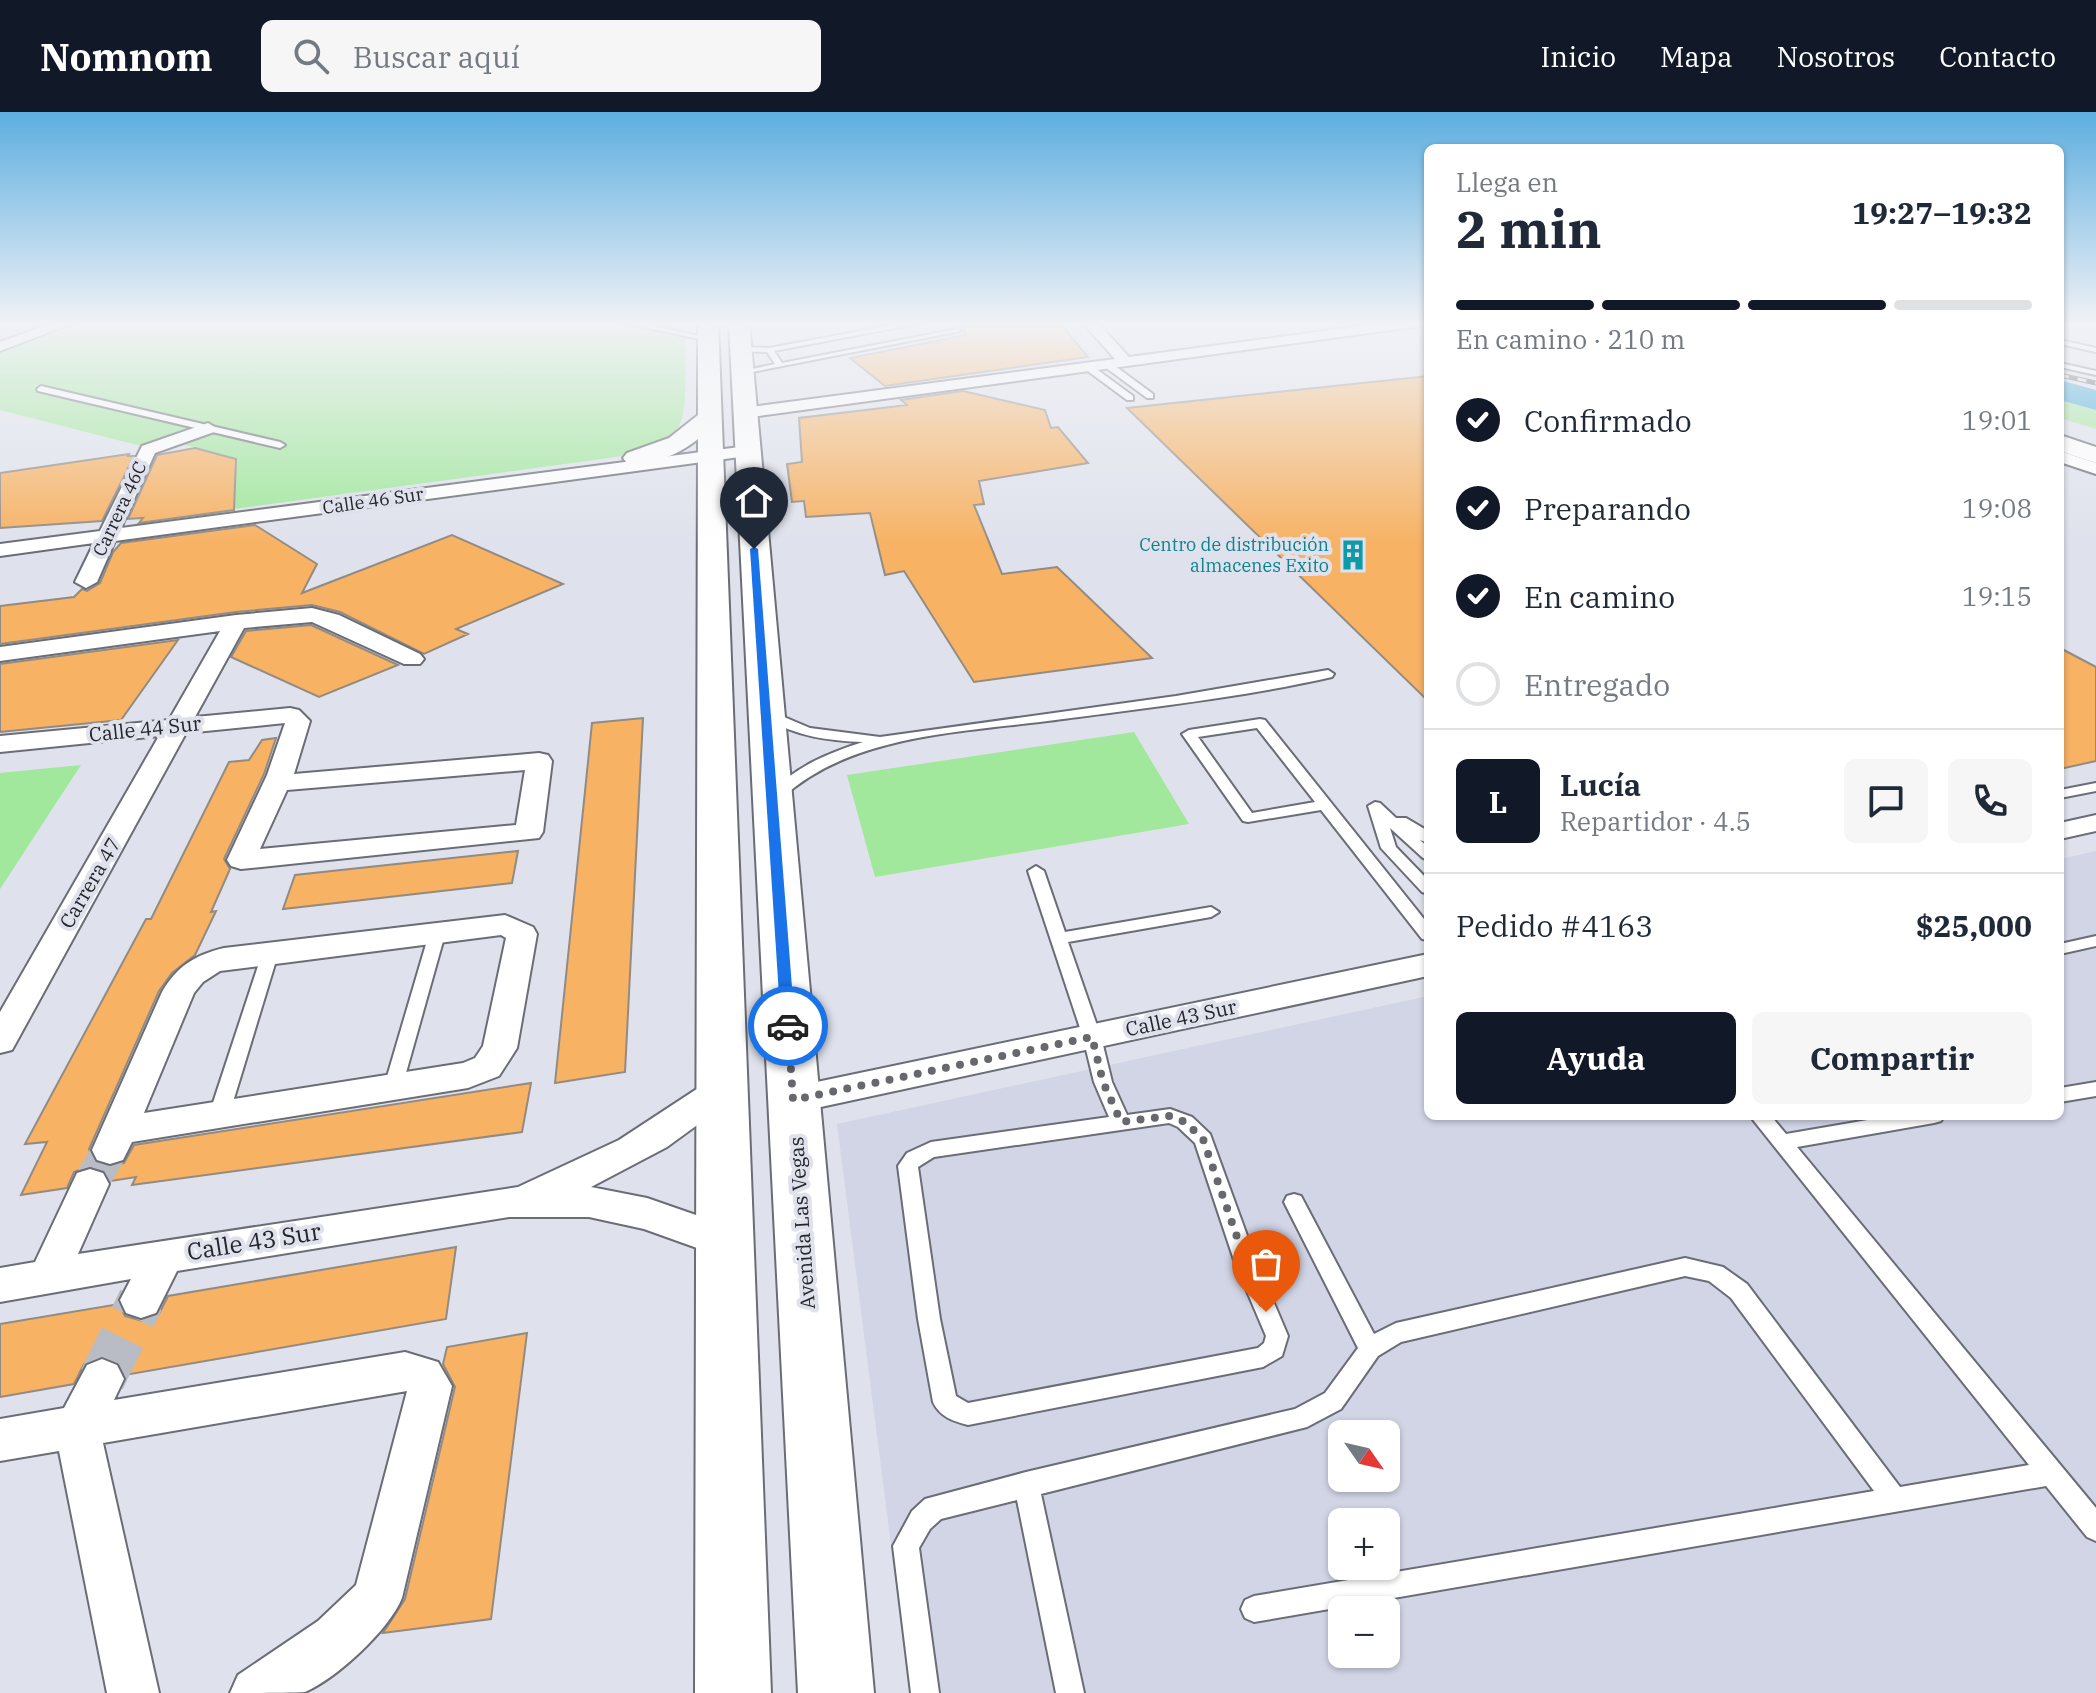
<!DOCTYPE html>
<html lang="es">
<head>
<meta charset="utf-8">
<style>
	body { margin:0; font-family:"IBM Plex Serif",serif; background:#f6f6f7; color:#1f2937; height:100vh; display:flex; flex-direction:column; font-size:30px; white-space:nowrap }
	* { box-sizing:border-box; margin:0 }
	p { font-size:26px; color:#747a83 }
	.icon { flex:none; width:44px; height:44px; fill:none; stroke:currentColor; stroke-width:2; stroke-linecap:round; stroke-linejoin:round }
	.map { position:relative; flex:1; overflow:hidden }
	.details { position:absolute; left:1424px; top:32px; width:640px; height:976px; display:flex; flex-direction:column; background:#fff; border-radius:12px; box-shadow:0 2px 6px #0004 }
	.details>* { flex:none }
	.needle { width:52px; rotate:124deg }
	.tools { position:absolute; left:1328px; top:1308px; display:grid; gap:16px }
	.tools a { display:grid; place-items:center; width:72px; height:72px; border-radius:12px; background:#fff; box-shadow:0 2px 6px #0004; font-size:40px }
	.pin { position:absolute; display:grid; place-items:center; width:68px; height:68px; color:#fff; margin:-82px -34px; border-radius:50% 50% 50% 0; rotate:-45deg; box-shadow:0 0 8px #0007 }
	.pin .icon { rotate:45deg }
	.courier { position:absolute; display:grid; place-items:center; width:80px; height:80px; margin:-40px; border:6px solid #1a73e8; border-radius:50%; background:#fff; color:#222; box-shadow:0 2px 10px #0007 }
	.overview em { font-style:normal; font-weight:800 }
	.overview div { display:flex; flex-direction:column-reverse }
	.overview { display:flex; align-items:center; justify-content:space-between; height:136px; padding:0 32px }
	h1 { font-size:52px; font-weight:800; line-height:60px }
	.bar { display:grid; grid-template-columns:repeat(4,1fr); gap:12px 8px; align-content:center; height:96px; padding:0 32px }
	.bar i { height:10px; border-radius:6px; background:#e0e1e3 }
	.bar .selected { background:#111827 }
	.bar p { grid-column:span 4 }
	.line { display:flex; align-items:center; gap:20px; padding:0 32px; border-top:2px solid #e0e1e3 }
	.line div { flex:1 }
	.round { display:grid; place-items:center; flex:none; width:84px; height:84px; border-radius:12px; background:#f6f6f7 }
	ol { padding:0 32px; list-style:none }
	li { display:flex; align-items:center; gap:24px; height:88px }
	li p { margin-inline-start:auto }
	li .icon { padding:8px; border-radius:50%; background:#111827; color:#fff; stroke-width:4 }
	li:last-child { color:#747a83 }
	li i { width:44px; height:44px; border:4px solid #e0e1e3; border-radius:50% }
	.cta { display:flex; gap:16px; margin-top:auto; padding:16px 32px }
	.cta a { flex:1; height:92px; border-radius:12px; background:#111827; color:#fff; font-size:32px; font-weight:800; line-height:92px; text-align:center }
	.cta a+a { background:#f6f6f7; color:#1f2937 }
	header { display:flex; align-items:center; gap:48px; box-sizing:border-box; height:112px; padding:0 40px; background:#111827; color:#fff }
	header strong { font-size:38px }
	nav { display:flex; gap:44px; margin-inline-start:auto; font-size:28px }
	.search { width:560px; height:72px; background:#f6f6f7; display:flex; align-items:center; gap:20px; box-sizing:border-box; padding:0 28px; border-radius:12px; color:#747a83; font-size:30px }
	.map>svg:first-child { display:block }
	.built { fill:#d1d5e6; fill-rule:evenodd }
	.green { fill:#a1e79c }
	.water { fill:#2ea4d5 }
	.building { fill:#f7b264; stroke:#938b83; stroke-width:2 }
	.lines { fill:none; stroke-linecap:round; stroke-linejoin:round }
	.minor-tunnel-far1 { stroke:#babcc5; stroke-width:35; stroke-dasharray:35 17; stroke-linecap:butt }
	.minor-tunnel { stroke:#babcc5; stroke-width:46; stroke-dasharray:46 23; stroke-linecap:butt }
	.service-casing { stroke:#6a6d76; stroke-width:4 }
	.minor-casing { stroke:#6a6d76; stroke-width:4 }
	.primary-casing { stroke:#6a6d76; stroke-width:4 }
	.trunk-casing { stroke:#6a6d76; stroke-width:4 }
	.service { fill:#fff; fill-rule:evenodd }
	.minor { fill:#fff; fill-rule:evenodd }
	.primary { fill:#fff; fill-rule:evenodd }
	.trunk { fill:#fff; fill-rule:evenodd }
	.rail-casing { stroke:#53555a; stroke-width:5 }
	.rail { stroke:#dfe2ec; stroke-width:3; stroke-dasharray:9; stroke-linecap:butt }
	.route { fill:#1a73e8 }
	.done { stroke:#66686e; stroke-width:8; stroke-dasharray:0 14.4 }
	.labels { text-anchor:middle; stroke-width:8; stroke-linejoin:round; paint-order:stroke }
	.far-street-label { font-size:18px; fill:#25262a; stroke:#dfe2ec }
	.far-culture-label { font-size:18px; fill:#0d838f; stroke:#dfe2ec; text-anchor:end }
	.street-label { font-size:20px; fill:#25262a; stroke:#dfe2ec }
	.near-street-label { font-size:24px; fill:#25262a; stroke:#dfe2ec }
</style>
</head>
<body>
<header>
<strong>Nomnom</strong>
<div class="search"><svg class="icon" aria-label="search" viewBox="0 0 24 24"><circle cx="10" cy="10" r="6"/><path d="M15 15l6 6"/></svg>Buscar aquí</div>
<nav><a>Inicio</a><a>Mapa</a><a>Nosotros</a><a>Contacto</a></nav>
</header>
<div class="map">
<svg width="2096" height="1581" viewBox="0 0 2096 1581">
	<rect width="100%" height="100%" fill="#dfe2ec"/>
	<path class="built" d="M 2096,739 L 2096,1581 L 910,1581 L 837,1012 L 1428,884 L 1428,1004 L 2060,1004 L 2060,747 ZM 1342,1322 L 1386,1322 L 1386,1366 L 1342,1366 ZM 1342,1410 L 1386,1410 L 1386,1454 L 1342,1454 ZM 1342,1498 L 1386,1498 L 1386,1542 L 1342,1542 Z"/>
	<path class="green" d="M 86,210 L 685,210 C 684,233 690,301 678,316 C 664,334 637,340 616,345 L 234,397 L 236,347 L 178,331 L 137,333 L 0,298 L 0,240 Z
		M 2060,288 L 2096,298 L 2096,317 L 2060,306 Z
		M 1134,620 L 1189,712 L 875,765 L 847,663 Z
		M 81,653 L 0,777 L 0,661 Z"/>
	<path class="water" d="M 2060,268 L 2096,278 L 2096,298 L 2060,288 Z"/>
	<path class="building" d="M 995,210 L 1059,210 L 1088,245 L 885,274 L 850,246 L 966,223 L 962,213 Z
		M 1428,264 L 1428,589 L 1127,296 Z
		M 963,279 L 1045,298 L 1051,316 L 1058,315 L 1088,351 L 979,369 L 984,392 L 974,393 L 1002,462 L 1057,455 L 1152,546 L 974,570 L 904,459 L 885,463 L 870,401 L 806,405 L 804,389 L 792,390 L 787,352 L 802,350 L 799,306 L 907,293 L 901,288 Z
		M 195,336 L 236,347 L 234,398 L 139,411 L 143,406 L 128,407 L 157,343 Z
		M 129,342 L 128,344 L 134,344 L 102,409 L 0,416 L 0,361 Z
		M 255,413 L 317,452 L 302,481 L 452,423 L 563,472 L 456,517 L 468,522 L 424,542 L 340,500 L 312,493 L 236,500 L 0,532 L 0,494 L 74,485 L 82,477 L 87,479 L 100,471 L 113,440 L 121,431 Z
		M 311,513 L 398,553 L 319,585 L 231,545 L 246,519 Z
		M 178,528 L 121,608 L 0,620 L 0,552 Z
		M 2060,536 L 2096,555 L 2096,649 L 2060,657 Z
		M 643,606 L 625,960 L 555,971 L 592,611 Z
		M 276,626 L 264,662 L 224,747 L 230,757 L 211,800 L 216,799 L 195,843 L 172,861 L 159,879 L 89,1037 L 94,1049 L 109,1055 L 124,1051 L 134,1033 L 531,971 L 522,1020 L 132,1073 L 136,1065 L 111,1069 L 104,1058 L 89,1054 L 74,1060 L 67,1076 L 21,1083 L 47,1030 L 25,1032 L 146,807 L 151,807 L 229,650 L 249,648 L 262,628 Z
		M 518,739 L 512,771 L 283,797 L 295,763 Z
		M 456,1135 L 446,1207 L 125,1263 L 118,1250 L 101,1244 L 84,1252 L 74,1272 L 0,1285 L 0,1212 L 119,1192 L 125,1204 L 142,1209 L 159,1202 L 168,1184 Z
		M 527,1221 L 491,1507 L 383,1521 L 405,1487 L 455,1275 L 443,1252 L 447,1235 Z"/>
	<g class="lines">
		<path class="minor-tunnel-far1" d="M 90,1072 L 110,1038"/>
		<path class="minor-tunnel" d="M 102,1267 L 141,1188"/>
		<g class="service-casing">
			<path id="service" d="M 619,210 L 635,210 L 713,227 L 709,229 Z
				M 909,210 L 926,210 L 774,239 L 782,251 L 957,217 L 961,219 L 742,262 L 738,260 L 775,252 L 767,240 L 741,239 L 738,235 L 769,236 Z
				M 2060,228 L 2096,236 L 2096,240 L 2060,232 Z
				M 1105,251 L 1111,251 L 1153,282 L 1153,286 L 1147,286 L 1105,255 Z
				M 2060,251 L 2096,259 L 2096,263 L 2060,255 Z
				M 1085,253 L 1091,253 L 1133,284 L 1133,288 L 1127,288 L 1085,257 Z
				M 41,274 L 280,330 L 285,333 L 280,336 L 38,279 L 37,277 Z
				M 1328,558 L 1334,562 L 1332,565 C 1244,585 1153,595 1063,607 C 971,620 853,620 782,686 L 777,687 L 770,683 C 793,655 829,641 863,630 C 828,629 796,624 765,606 L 765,600 L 770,599 L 810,616 L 880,625 L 1176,584 Z
				M 1260,607 L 1265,608 L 1428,812 L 1428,828 L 1422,827 L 1321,698 L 1248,710 L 1243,709 L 1182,622 L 1189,618 ZM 1257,616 L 1315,690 L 1252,701 L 1198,625 Z
				M 2096,671 L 2096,679 L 2060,686 L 2060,678 Z
				M 1375,690 L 1380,691 L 1396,706 L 1406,706 L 1428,719 L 1428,731 L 1420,728 L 1428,735 L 1428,748 L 1423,746 L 1390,716 L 1396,735 L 1428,768 L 1428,782 L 1422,780 L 1381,736 L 1368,694 Z
				M 1036,754 L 1044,759 L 1065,820 L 1211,795 L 1219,800 L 1211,805 L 1068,830 L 1101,925 L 1112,970 L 1127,1003 L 1170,997 L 1192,1005 L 1210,1022 L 1257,1151 L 1288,1224 L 1282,1244 L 1263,1255 L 968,1313 C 953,1309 940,1305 933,1290 L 918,1207 L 898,1054 L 907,1041 L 931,1030 L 1109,1005 L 1094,970 L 1083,925 L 1028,759 ZM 1169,1011 L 1178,1015 L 1195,1031 L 1235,1151 L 1266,1224 L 1264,1231 L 1258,1236 L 968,1291 L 956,1284 L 940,1207 L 918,1055 L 934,1045 Z
				M 437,817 L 445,822 L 402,975 L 400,980 L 393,982 L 386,980 L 384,975 L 429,822 Z
				M 2096,824 L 2096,834 L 2060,842 L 2060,832 Z
				M 270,836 L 278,842 L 229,1003 L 226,1008 L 219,1010 L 212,1008 L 209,1003 L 262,842 Z
				M 2096,970 L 2096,984 L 2060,990 L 2060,976 Z
				M 1750,1004 L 1771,1004 L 1786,1022 L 1891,1004 L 1944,1004 L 1941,1009 L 1934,1011 L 1797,1035 L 2096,1396 L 2096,1429 L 2087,1425 L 2046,1374 L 1254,1510 L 1245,1506 L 1241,1497 L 1245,1488 L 1254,1484 L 1874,1379 L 1731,1186 L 1709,1169 L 1685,1164 L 1401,1230 L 1378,1244 L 1341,1297 L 1307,1315 L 1041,1382 L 1084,1581 L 1056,1581 L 1017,1388 L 941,1407 L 930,1417 L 919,1436 L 939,1581 L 911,1581 L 893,1434 L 912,1399 L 925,1387 L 1026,1360 L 1295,1297 L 1325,1281 L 1358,1236 L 1284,1090 L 1287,1084 L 1294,1082 L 1301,1084 L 1374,1222 L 1396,1211 L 1685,1146 L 1723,1155 L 1747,1172 L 1900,1375 L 2029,1353 Z"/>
		</g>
		<g class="minor-casing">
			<path id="minor" d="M 55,210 L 76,210 L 0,239 L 0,230 Z
				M 1082,210 L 1097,210 L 1129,245 L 1391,210 L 1428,210 L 1428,213 L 744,306 L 736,301 L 744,296 L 1115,247 Z
				M 208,311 L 216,316 L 214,320 L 155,341 L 121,416 L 747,334 L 756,339 L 747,344 L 115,429 L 97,470 L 86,476 L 75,470 L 94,431 L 0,444 L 0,432 L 100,419 L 142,334 Z
				M 2060,339 L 2096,351 L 2096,362 L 2060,350 Z
				M 312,496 L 339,503 L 420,542 L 424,547 L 420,552 L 404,552 L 312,510 L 244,516 L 195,605 L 290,596 L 299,598 L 310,609 L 294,662 L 539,641 L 548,643 L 552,649 L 543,720 L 539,726 L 241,757 L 231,754 L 227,748 L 267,663 L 285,611 L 186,621 L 17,929 L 12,938 L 0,941 L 0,900 L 159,624 L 0,640 L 0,624 L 169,608 L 220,519 L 0,549 L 0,535 L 236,503 ZM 525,658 L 516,713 L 260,737 L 287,678 Z
				M 2096,703 L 2096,719 L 2060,727 L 2060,711 Z
				M 505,803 L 533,815 L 537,822 L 517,936 L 499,964 L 468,976 L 132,1030 L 123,1048 L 110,1052 L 97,1048 L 92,1038 L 162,880 C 177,854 195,843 224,836 ZM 501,823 L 506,826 L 483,934 L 475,946 L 463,951 L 144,1001 L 194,881 L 203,870 L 220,859 Z
				M 1428,842 L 1428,864 L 793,1001 L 780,997 L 775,988 L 780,979 L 793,975 Z
				M 721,965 L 733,969 L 739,978 L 733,987 L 667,1035 L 591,1075 L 647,1086 L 739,1118 L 745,1130 L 739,1142 L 725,1146 L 644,1117 L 589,1105 L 509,1105 L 177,1159 L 156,1201 L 141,1206 L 126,1201 L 120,1188 L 131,1167 L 0,1190 L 0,1156 L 35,1150 L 77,1061 L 90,1057 L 103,1061 L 109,1072 L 78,1142 L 518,1075 L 619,1028 L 709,969 Z
				M 405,1240 L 438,1250 L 452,1274 L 402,1486 C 389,1518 337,1566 305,1580 C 290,1581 248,1581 230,1581 L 238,1563 L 318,1509 L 356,1473 L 407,1279 L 103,1331 L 159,1581 L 107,1581 L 59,1339 L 0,1349 L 0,1307 L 64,1296 L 87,1253 L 102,1247 L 117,1253 L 124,1267 L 114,1288 Z"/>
		</g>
		<g class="primary-casing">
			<path id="primary" d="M 698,210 L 718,210 L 771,1581 L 695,1581 L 698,327 C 681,341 648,357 627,351 L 623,346 L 627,341 L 669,326 L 698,303 Z
				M 729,210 L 749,210 L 874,1581 L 798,1581 Z"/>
		</g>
		<g class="trunk-casing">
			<path id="trunk" d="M 2060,323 L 2096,335 L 2096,351 L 2060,339 Z"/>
		</g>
		<use href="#service" class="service"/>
		<use href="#minor" class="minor"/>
		<use href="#primary" class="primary"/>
		<use href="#trunk" class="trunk"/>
		<g class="rail-casing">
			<path id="rail" d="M 2060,263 L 2096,271"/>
		</g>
		<use href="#rail" class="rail"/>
	</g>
	<linearGradient id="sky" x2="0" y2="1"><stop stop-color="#5daee0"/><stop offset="0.49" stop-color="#f1f2f6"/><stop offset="1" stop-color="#f1f2f6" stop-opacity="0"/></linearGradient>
	<rect width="2096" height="432" fill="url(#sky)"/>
	<path class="route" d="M 754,435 L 758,437 L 795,914 L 788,919 L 781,914 L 750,437 Z"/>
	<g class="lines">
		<path class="done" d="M 788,914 L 793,988 L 1092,925 L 1103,970 L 1121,1010 L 1170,1004 L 1185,1010 L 1203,1027 L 1246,1151 L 1266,1200"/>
	</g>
	<defs>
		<g id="building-bare" transform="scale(2.4)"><path d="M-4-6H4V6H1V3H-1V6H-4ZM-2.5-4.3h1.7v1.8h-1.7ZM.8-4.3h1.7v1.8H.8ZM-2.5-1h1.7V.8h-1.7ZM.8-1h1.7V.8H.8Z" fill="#0f9aa8" stroke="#dfe2ec" stroke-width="2.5" paint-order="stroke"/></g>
	</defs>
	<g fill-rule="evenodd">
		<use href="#building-bare" x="1353" y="443"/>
	</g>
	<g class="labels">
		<g class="far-street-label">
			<text transform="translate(373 389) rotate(-8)" y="6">Calle 46 Sur</text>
			<text transform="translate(120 397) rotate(-65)" y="6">Carrera 46C</text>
		</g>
		<g class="far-culture-label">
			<text x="1329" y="439">Centro de distribución<tspan x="1329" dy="21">almacenes Exito</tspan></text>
		</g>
		<g class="street-label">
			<text transform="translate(145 617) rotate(-6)" y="7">Calle 44 Sur</text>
			<text transform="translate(90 771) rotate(-60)" y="7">Carrera 47</text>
			<text transform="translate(1181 906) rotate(-12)" y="7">Calle 43 Sur</text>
			<text transform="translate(802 1111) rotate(-94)" y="7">Avenida Las Vegas</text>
		</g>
		<g class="near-street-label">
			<text transform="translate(254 1130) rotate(-9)" y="8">Calle 43 Sur</text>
		</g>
	</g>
</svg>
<div class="tools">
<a><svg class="needle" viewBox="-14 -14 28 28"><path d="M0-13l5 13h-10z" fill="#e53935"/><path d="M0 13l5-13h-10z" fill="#747a83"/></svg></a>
<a>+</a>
<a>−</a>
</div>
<div class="pin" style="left:1266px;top:1200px;background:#ea580c"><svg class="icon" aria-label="bag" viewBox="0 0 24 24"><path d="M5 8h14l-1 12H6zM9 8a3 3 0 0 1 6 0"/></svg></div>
<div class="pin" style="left:754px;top:437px;background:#1f2937"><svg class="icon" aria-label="home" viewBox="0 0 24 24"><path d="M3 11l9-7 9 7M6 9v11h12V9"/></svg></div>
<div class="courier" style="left:788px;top:914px"><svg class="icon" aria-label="car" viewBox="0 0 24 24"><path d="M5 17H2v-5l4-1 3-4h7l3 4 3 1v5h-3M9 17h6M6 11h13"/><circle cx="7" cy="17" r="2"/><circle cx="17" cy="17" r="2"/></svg></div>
<section class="details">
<div class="overview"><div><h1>2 min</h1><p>Llega en</p></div><em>19:27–19:32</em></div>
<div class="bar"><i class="selected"></i><i class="selected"></i><i class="selected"></i><i></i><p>En camino · 210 m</p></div>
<ol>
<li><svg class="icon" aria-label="check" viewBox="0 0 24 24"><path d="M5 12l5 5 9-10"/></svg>Confirmado<p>19:01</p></li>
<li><svg class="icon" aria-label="check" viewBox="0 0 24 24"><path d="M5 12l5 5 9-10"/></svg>Preparando<p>19:08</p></li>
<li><svg class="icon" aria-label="check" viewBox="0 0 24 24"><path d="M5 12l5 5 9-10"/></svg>En camino<p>19:15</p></li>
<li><i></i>Entregado</li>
</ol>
<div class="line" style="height:144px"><b class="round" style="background:#111827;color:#fff">L</b><div><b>Lucía</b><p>Repartidor · 4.5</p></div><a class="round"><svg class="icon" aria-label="chat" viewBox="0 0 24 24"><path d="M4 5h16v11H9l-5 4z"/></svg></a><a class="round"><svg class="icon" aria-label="phone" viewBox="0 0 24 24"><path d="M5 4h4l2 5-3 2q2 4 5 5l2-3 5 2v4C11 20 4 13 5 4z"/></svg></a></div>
<div class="line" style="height:104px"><div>Pedido #4163</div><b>$25,000</b></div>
<div class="cta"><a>Ayuda</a><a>Compartir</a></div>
</section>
</div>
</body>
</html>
